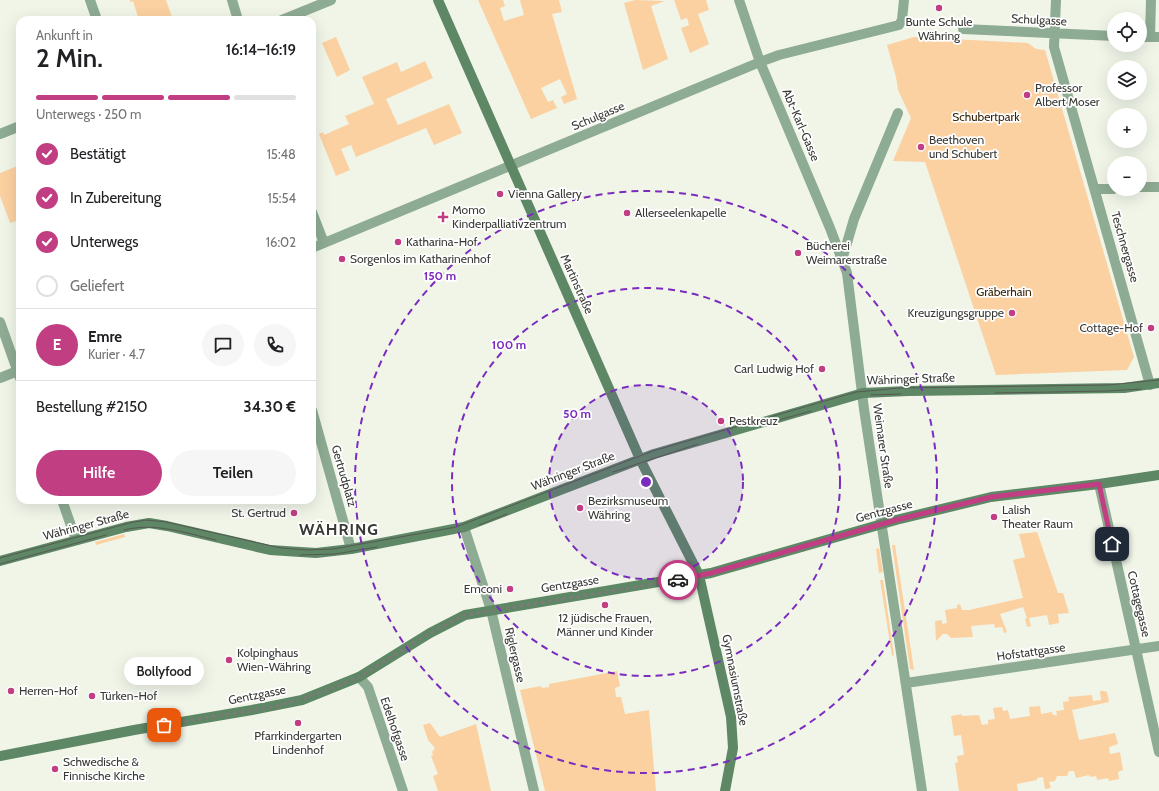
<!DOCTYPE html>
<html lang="de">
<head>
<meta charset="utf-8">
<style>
	body { margin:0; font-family:Cabin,sans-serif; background:#f6f6f6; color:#202124; height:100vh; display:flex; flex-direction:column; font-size:15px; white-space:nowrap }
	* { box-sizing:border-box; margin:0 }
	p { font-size:13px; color:#757577 }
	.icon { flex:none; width:22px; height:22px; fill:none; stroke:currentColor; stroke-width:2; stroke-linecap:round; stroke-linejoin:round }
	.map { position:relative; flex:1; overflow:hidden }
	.sheet { position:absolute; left:16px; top:16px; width:300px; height:488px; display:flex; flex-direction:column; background:#fff; border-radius:12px; box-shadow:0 4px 16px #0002 }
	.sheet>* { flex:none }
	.controls { position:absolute; left:1107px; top:12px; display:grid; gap:8px }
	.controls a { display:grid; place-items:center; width:40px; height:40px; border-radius:50%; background:#fff; box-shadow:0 4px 16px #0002; font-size:20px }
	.pin { position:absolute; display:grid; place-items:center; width:34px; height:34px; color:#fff; margin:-17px; border-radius:8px; box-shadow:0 2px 6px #0006 }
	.courier { position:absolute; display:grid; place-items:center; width:40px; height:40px; margin:-20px; border:3px solid #c13e83; border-radius:50%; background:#fff; color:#222; box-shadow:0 1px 5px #0007 }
	.bubble { position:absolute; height:28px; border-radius:14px; background:#fff; box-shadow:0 4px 16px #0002; font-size:13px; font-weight:600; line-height:28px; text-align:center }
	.summary em { font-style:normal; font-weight:600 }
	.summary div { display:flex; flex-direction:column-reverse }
	.summary { display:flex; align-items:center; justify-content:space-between; height:68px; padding:0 20px }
	h1 { font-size:26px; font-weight:600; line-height:30px }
	.bar { display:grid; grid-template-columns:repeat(4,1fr); gap:6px 4px; align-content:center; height:48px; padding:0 20px }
	.bar i { height:5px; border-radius:3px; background:#e0e0e0 }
	.bar .selected { background:#c13e83 }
	.bar p { grid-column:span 4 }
	.line { display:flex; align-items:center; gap:10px; padding:0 20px; border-top:1px solid #e0e0e0 }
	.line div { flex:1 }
	.round { display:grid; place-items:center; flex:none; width:42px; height:42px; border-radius:21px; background:#f6f6f6 }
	ol { padding:0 20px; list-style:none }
	li { display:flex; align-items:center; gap:12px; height:44px }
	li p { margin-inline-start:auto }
	li .icon { padding:4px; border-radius:50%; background:#c13e83; color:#fff; stroke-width:4 }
	li:last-child { color:#757577 }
	li i { width:22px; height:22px; border:2px solid #e0e0e0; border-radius:50% }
	.button { display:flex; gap:8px; margin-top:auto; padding:8px 20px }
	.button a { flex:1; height:46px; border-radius:24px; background:#c13e83; color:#fff; font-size:16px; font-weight:600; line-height:46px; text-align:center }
	.button a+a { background:#f6f6f6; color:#202124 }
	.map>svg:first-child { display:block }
	.green { fill:#fbd1a1 }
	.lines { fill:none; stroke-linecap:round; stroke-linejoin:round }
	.street { stroke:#8eab93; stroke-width:10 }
	.secondary { stroke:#5d8765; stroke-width:10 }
	.tram { stroke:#585953; stroke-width:1 }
	.done { stroke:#797b74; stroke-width:4; stroke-dasharray:0 7.2 }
	.route { stroke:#c13e83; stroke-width:5 }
	.ring { fill:none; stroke:#7b2cbf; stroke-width:2; stroke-dasharray:7 5 }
	.poi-dot { fill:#c13e83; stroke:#fff; stroke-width:1.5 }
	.labels { text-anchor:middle; stroke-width:3.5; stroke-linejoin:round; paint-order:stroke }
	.street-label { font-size:12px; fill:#393a35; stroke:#fff }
	.poi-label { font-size:12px; fill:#393a35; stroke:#fff; text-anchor:start }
	.park-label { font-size:12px; fill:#3a2507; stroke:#fff }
	.district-label { font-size:16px; font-weight:bold; letter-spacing:1px; fill:#393a35; stroke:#fff }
	.centre { fill:#7b2cbf; stroke:#fff; stroke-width:2 }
	.ring-label { font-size:12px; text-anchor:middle; font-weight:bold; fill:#7b2cbf; stroke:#fff; stroke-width:3.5; stroke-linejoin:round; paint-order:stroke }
</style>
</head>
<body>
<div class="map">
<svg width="1159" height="791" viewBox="0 0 1159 791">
	<rect width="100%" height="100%" fill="#f0f5e8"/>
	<path class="green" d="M 130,0 L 166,0 L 173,20 L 139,20 L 133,1 L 130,2 Z
		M 478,0 L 503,0 L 505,6 L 500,8 L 504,21 L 524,15 L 520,0 L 559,0 L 562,12 L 552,14 L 577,99 L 564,104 L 561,97 L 567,94 L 560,79 L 541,88 L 548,102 L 553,100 L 557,108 L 531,119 Z
		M 635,0 L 665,1 L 651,6 L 668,59 L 643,70 L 624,3 Z
		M 674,0 L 706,0 L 709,10 L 698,14 L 709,44 L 690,53 L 681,28 L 689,25 L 687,18 L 681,20 Z
		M 336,37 L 350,70 L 337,77 L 322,43 Z
		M 914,37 L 1028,43 L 1036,49 L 1045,50 L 1134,357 L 1127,370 L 996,375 L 925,162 L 893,161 L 911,118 L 898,90 L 896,77 L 887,45 Z
		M 425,61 L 433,78 L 386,99 L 398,125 L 449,104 L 462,133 L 434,145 L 426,128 L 356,157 L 351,145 L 341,149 L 350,170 L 336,176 L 319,134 L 323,132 L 324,135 L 349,124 L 345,116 L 374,104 L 362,77 L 397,62 L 401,72 Z
		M 20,165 L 20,220 L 10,223 L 0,196 L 0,173 Z
		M 1037,532 L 1058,593 L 1063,593 L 1069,613 L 1058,614 L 1059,623 L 1049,625 L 1047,615 L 1029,618 L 1031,626 L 1027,627 L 1025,619 L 1027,618 L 1023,607 L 1000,614 L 1007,632 L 1004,633 L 1002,627 L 995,628 L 994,624 L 971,626 L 973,637 L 951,638 L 947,634 L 943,634 L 936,641 L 935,621 L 942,620 L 942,624 L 947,623 L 945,610 L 957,608 L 957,605 L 960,604 L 962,610 L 969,610 L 1023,598 L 1013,560 L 1025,557 L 1019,534 Z
		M 124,534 L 125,537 L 96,545 L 95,542 Z
		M 892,545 L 895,545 L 914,670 L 910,669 Z
		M 879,548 L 883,572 L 879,573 L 876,549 Z
		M 880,580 L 883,580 L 894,655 L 892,656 Z
		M 617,671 L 620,686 L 615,688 L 616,697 L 621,697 L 625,714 L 649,710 L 656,791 L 545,791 L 520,690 L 541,686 L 542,688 L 549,687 L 549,684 Z
		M 1100,691 L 1104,691 L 1107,692 L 1109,702 L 1072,710 L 1079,740 L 1115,733 L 1118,744 L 1109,747 L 1110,754 L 1120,752 L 1123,770 L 1118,772 L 1119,779 L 1109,781 L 1108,778 L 1097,780 L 1096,776 L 1090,777 L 1089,775 L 1076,778 L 1074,771 L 1069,771 L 1067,776 L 1057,776 L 1055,781 L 1049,782 L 1051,788 L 1045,789 L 1043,777 L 1037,778 L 1037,780 L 1017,784 L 1018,791 L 959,791 L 955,763 L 958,762 L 957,756 L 964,755 L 961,735 L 954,736 L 951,716 L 962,714 L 962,716 L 979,715 L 982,725 L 988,724 L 988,720 L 995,719 L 993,708 L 1002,707 L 1003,711 L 1008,710 L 1010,719 L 1030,716 L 1029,707 L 1040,706 L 1041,714 L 1052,712 L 1053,715 L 1057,715 L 1056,711 L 1064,710 L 1063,702 L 1069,701 L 1068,697 L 1092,695 L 1093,701 L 1101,700 Z
		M 430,723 L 440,737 L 476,724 L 491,791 L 438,791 L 433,776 L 438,774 L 431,756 L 433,755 L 432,752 L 435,748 L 428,740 L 423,725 Z"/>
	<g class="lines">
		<path class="street" d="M 90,0 L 97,20
			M 232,0 L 238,20
			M 739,0 L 760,62 L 830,228 L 847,273 L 864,409 L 922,791
			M 1056,0 L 1054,47 L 1150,385
			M 282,20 L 331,0
			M 963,29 L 1114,36
			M 1140,37 L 1159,37
			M 1150,37 L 1151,0
			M 0,134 L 20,126
			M 1140,187 L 1159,187
			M 1095,189 L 1114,189
			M 312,212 L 324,243
			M 312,248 L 760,62 L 779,55 L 899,25 L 902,20 L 904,0
			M 842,260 L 854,219 L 898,113
			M 0,322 L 20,378
			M 0,378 L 20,370
			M 312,410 L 351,549
			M 1099,484 L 1159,752
			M 62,500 L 76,540
			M 464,527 L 491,610 L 534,791
			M 359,677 L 368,687 L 403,791
			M 906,683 L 1159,646"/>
		<path class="secondary" d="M 438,0 L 640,459 L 699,575 L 731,717 L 733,748 L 725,791
			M 0,561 L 126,527 L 149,523 L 167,526 L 270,550 L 316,553 L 351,549 L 464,527 L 654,454 L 863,393 L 908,391 L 1124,388 L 1159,383
			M 0,756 L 134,730 L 252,710 L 302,700 L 359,677 L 430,633 L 465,615 L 711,573 L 896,520 L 991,497 L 1099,484 L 1159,475"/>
		<path class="tram" d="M 995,393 L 1107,391 L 1141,389
			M 871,395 L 901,394
			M 757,426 L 811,411
			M 613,472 L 698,444
			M 479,525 L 507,514
			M 124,530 C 155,522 185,533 216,540
			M 300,555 L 335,554 L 377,547
			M 0,558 L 129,523 L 146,520 L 166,522 L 281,548 L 307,550 L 333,549 L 456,527 L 653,451 L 856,392 L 900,388 L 1108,385 L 1159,380
			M 0,564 L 106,535"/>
	</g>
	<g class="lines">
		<path class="done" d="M 164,725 L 277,706 L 323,692 L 359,677 L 430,633 L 465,615 L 678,580"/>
		<path class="route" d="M 678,580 L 711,573 L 896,520 L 991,497 L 1099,484 L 1112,544"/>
	</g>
	<circle cx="646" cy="482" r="97" fill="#7b2cbf" fill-opacity=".12"/>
	<g class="ring">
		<circle cx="646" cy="482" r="97"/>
		<circle cx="646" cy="482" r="194"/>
		<circle cx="646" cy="482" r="291"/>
	</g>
	<g class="poi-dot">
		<circle cx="939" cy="8" r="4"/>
		<circle cx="1027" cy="95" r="4"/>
		<circle cx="921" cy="147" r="4"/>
		<circle cx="500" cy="194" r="4"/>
		<circle cx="627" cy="213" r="4"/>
		<path d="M441 211h4v4h4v4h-4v4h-4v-4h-4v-4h4z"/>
		<circle cx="398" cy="242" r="4"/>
		<circle cx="798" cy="253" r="4"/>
		<circle cx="342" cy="259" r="4"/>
		<circle cx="1012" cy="313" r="4"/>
		<circle cx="1151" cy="328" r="4"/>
		<circle cx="822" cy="369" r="4"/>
		<circle cx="721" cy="421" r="4"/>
		<circle cx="580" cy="508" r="4"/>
		<circle cx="294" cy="513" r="4"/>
		<circle cx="994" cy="517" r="4"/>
		<circle cx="510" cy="589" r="4"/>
		<circle cx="605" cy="605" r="4"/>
		<circle cx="229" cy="660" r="4"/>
		<circle cx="11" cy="691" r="4"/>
		<circle cx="92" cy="696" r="4"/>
		<circle cx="298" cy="723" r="4"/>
		<circle cx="55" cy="769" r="4"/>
	</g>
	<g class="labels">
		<g class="street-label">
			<text transform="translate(1039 20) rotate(3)" y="4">Schulgasse</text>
			<text transform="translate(598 116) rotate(-23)" y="4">Schulgasse</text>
			<text transform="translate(801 125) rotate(67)" y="4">Abt-Karl-Gasse</text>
			<text transform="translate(1125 247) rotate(74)" y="4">Teschnergasse</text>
			<text transform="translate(577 284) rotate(66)" y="4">Martinstraße</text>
			<text transform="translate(911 379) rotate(-2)" y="4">Währinger Straße</text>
			<text transform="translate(883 446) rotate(82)" y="4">Weimarer Straße</text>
			<text transform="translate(573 471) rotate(-21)" y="4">Währinger Straße</text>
			<text transform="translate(344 476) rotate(74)" y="4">Gertrudplatz</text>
			<text transform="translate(884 511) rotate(-15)" y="4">Gentzgasse</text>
			<text transform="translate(86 525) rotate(-15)" y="4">Währinger Straße</text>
			<text transform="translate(570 584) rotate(-9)" y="4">Gentzgasse</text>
			<text transform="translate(1139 604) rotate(77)" y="4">Cottagegasse</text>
			<text transform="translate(1031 652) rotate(-8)" y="4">Hofstattgasse</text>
			<text transform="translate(515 655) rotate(77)" y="4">Riglergasse</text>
			<text transform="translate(735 680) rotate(79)" y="4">Gymnasiumstraße</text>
			<text transform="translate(257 695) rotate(-11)" y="4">Gentzgasse</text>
			<text transform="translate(395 729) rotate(71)" y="4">Edelhofgasse</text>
		</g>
		<g class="poi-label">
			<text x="939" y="26" text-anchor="middle">Bunte Schule<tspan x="939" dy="14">Währing</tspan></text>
			<text x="1035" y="92">Professor<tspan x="1035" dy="14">Albert Moser</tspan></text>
			<text x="929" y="144">Beethoven<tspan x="929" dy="14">und Schubert</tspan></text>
			<text x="508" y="198">Vienna Gallery</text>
			<text x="452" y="214">Momo<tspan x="452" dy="14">Kinderpalliativzentrum</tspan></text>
			<text x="635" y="217">Allerseelenkapelle</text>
			<text x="406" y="246">Katharina-Hof</text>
			<text x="806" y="250">Bücherei<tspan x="806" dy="14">Weimarerstraße</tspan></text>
			<text x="350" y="263">Sorgenlos im Katharinenhof</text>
			<text x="1004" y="317" text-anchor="end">Kreuzigungsgruppe</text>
			<text x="1143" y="332" text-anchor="end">Cottage-Hof</text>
			<text x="814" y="373" text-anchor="end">Carl Ludwig Hof</text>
			<text x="729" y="425">Pestkreuz</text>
			<text x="588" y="505">Bezirksmuseum<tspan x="588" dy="14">Währing</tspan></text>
			<text x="1002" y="514">Lalish<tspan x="1002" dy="14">Theater Raum</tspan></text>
			<text x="286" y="517" text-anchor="end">St. Gertrud</text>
			<text x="502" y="593" text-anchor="end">Emconi</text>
			<text x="605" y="622" text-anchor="middle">12 jüdische Frauen,<tspan x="605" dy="14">Männer und Kinder</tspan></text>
			<text x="237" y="657">Kolpinghaus<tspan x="237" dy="14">Wien-Währing</tspan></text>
			<text x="19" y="695">Herren-Hof</text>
			<text x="100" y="700">Türken-Hof</text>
			<text x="298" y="740" text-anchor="middle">Pfarrkindergarten<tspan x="298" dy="14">Lindenhof</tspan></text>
			<text x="63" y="766">Schwedische &amp;<tspan x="63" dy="14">Finnische Kirche</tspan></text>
		</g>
		<g class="park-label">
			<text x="986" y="121">Schubertpark</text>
			<text x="1004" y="296">Gräberhain</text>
		</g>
		<g class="district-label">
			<text x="339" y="535">WÄHRING</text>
		</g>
	</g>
	<circle cx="646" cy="482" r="6" class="centre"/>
	<g class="ring-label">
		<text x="440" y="280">150 m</text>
		<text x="509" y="349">100 m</text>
		<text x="577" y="418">50 m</text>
	</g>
</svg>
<div class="controls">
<a><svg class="icon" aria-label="locate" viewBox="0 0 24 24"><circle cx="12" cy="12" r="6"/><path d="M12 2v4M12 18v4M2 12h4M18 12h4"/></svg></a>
<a><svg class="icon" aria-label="layers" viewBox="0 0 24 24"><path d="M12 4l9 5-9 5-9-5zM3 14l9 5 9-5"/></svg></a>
<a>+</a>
<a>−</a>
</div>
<div class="pin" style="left:164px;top:725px;background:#ea580c"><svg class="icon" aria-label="bag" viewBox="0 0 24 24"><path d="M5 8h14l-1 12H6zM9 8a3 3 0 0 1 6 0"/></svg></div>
<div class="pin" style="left:1112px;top:544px;background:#1f2937"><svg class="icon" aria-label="home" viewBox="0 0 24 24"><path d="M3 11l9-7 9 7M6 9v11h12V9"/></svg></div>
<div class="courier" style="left:678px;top:580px"><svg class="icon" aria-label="car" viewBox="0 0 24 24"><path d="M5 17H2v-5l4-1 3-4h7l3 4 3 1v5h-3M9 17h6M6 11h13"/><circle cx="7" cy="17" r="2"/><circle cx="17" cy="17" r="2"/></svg></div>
<div class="bubble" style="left:124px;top:657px;width:80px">Bollyfood</div>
<section class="sheet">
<div class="summary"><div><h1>2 Min.</h1><p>Ankunft in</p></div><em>16:14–16:19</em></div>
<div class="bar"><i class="selected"></i><i class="selected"></i><i class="selected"></i><i></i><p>Unterwegs · 250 m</p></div>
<ol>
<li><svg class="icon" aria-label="check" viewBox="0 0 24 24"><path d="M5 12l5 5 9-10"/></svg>Bestätigt<p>15:48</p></li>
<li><svg class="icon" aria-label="check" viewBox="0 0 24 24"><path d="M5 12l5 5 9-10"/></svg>In Zubereitung<p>15:54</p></li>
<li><svg class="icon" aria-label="check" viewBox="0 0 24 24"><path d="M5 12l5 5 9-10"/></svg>Unterwegs<p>16:02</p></li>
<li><i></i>Geliefert</li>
</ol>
<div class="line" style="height:72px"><b class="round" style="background:#c13e83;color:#fff">E</b><div><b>Emre</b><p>Kurier · 4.7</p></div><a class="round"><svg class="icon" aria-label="chat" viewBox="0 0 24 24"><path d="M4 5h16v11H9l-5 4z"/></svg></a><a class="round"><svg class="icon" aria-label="phone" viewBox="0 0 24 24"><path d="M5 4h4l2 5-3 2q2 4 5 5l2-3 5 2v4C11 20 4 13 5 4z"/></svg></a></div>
<div class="line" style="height:52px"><div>Bestellung #2150</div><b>34.30 €</b></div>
<div class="button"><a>Hilfe</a><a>Teilen</a></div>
</section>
</div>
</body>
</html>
